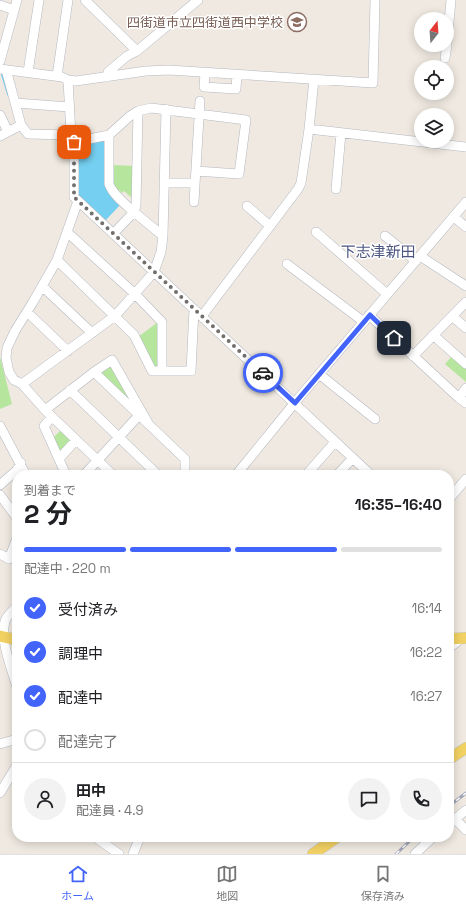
<!DOCTYPE html>
<html lang="ja">
<head>
<meta charset="utf-8">
<style>
	body { margin:0; font-family:"Space Grotesk","Noto Sans JP",sans-serif; background:#f2f2f2; color:#202124; height:100vh; display:flex; flex-direction:column; font-size:15px; white-space:nowrap }
	* { box-sizing:border-box; margin:0 }
	p { font-size:13px; color:#757577 }
	.icon { flex:none; width:22px; height:22px; fill:none; stroke:currentColor; stroke-width:2; stroke-linecap:round; stroke-linejoin:round }
	.map { position:relative; flex:1; overflow:hidden }
	.sheet { position:absolute; left:12px; top:470px; width:442px; height:372px; display:flex; flex-direction:column; background:#fff; border-radius:16px; box-shadow:0 2px 10px #0003 }
	.sheet>* { flex:none }
	.needle { width:26px; rotate:17deg }
	.controls { position:absolute; left:414px; top:12px; display:grid; gap:8px }
	.controls a { display:grid; place-items:center; width:40px; height:40px; border-radius:50%; background:#fff; box-shadow:0 2px 10px #0003; font-size:20px }
	.pin { position:absolute; display:grid; place-items:center; width:34px; height:34px; color:#fff; margin:-17px; border-radius:8px; box-shadow:0 2px 6px #0006 }
	.courier { position:absolute; display:grid; place-items:center; width:40px; height:40px; margin:-20px; border:3px solid #4264fb; border-radius:50%; background:#fff; color:#222; box-shadow:0 1px 5px #0007 }
	.summary em { font-style:normal; font-weight:700 }
	.summary div { display:flex; flex-direction:column-reverse }
	.summary { display:flex; align-items:center; justify-content:space-between; height:68px; padding:0 12px }
	h1 { font-size:26px; font-weight:700; line-height:30px }
	.bar { display:grid; grid-template-columns:repeat(4,1fr); gap:6px 4px; align-content:center; height:48px; padding:0 12px }
	.bar i { height:5px; border-radius:3px; background:#e0e0e0 }
	.bar .active { background:#4264fb }
	.bar p { grid-column:span 4 }
	.line { display:flex; align-items:center; gap:10px; padding:0 12px; border-top:1px solid #e0e0e0 }
	.line div { flex:1 }
	.round { display:grid; place-items:center; flex:none; width:42px; height:42px; border-radius:21px; background:#f2f2f2 }
	ol { padding:0 12px; list-style:none }
	li { display:flex; align-items:center; gap:12px; height:44px }
	li p { margin-inline-start:auto }
	li .icon { padding:4px; border-radius:50%; background:#4264fb; color:#fff; stroke-width:4 }
	li:last-child { color:#757577 }
	li i { width:22px; height:22px; border:2px solid #e0e0e0; border-radius:50% }
	.tabs { display:flex; justify-content:space-around; align-items:center; height:56px; border-top:1px solid #e0e0e0; background:#fff; font-size:11px; color:#757577 }
	.tabs a { display:grid; justify-items:center; gap:2px }
	.tabs .active { color:#4264fb }
	.map>svg:first-child { display:block }
	.green { fill:#b6e59e }
	.water { fill:#75cff0 }
	.lines { fill:none; stroke-linecap:round; stroke-linejoin:round }
	.stream { stroke:#75cff0; stroke-width:1.5 }
	.minor-casing { stroke:#b4b7c1; stroke-width:10 }
	.major-casing { stroke:#c9c9c9; stroke-width:12 }
	.minor { stroke:#fff; stroke-width:9 }
	.major { stroke:#f2d163; stroke-width:11 }
	.rail-casing { stroke:#a3a6b8; stroke-width:3 }
	.rail { stroke:#fff; stroke-width:1.5; stroke-dasharray:4.5; stroke-linecap:butt }
	.done { stroke:#726f6d; stroke-width:4; stroke-dasharray:0 7.2 }
	.route { stroke:#4264fb; stroke-width:5 }
	.labels { text-anchor:middle; stroke-width:3; stroke-linejoin:round; paint-order:stroke }
	.education-label { font-size:13px; fill:#785e54; stroke:#fff; text-anchor:end }
	.quarter-label { font-size:15px; fill:#4d5680; stroke:#fff }
</style>
</head>
<body>
<div class="map">
<svg width="466" height="854" viewBox="0 0 466 854">
	<rect width="100%" height="100%" fill="#efe9e1"/>
	<path class="green" d="M 112,165 L 135,166 L 133,199 L 124,191 L 122,193 L 119,190 L 117,192 L 112,186 Z
		M 158,322 L 160,369 L 153,369 L 138,337 Z
		M 452,356 L 466,368 L 466,382 L 445,364 Z
		M 0,357 L 12,404 L 0,409 Z
		M 112,363 L 138,410 L 97,372 Z
		M 62,429 L 74,440 L 59,457 L 52,439 Z"/>
	<path class="water" d="M 104,138 L 105,182 L 121,204 L 105,221 L 78,196 L 77,147 L 79,144 Z"/>
	<g class="lines">
		<path class="stream" d="M 1,72 L 8,95"/>
		<g class="minor-casing">
			<path id="minor" d="M 85,0 L 137,51
				M 0,5 L 14,10
				M 447,43 L 451,0
				M 445,58 L 447,45
				M 0,61 L 17,0
				M 0,69 L 62,77 L 68,80 L 76,81 L 146,71 L 169,70 L 373,83 L 375,0
				M 7,70 L 7,73 L 21,125 L 28,134 L 71,135
				M 28,72 L 39,0
				M 205,73 L 204,87 L 236,89 L 237,74
				M 57,76 L 68,0
				M 108,77 L 108,72 L 127,56 L 137,51 L 198,0
				M 68,80 L 71,135 L 74,142 L 74,197 L 371,475
				M 16,103 L 69,107
				M 138,111 L 136,206 L 134,212 L 163,236
				M 0,115 L 8,132
				M 309,129 L 466,147
				M 109,135 L 109,184 C 113,195 125,204 134,212 L 113,234
				M 0,136 L 21,125
				M 74,142 L 109,135 L 130,116 L 138,111 L 151,108 L 246,120 L 239,174 L 196,171
				M 164,183 L 195,183
				M 336,189 L 341,133
				M 78,201 L 57,260 L 33,302 L 15,331 L 7,348 L 6,358 L 9,372 L 14,380 L 22,384 L 45,410 L 113,475
				M 194,202 L 200,101
				M 247,206 L 270,226
				M 454,217 L 466,227
				M 67,232 L 135,294 L 162,322 L 162,371
				M 316,232 L 387,294
				M 385,236 L 416,261
				M 420,256 L 466,286
				M 57,260 L 134,335 L 152,371 L 191,371 L 194,309
				M 287,264 L 364,322
				M 42,286 L 92,333
				M 27,312 L 68,351
				M 369,315 L 459,398 L 466,403
				M 202,316 L 298,189 L 301,183 L 309,129 L 314,79
				M 452,316 L 466,328
				M 433,335 L 466,364
				M 413,356 L 466,302
				M 94,372 L 185,459 L 185,475
				M 319,374 L 375,419
				M 22,384 L 115,316 L 154,272 L 161,252 L 163,236 L 166,109
				M 70,390 L 158,475
				M 459,398 L 466,388
				M 45,410 L 94,372 L 112,360 L 148,423
				M 52,417 L 44,426 L 66,475
				M 0,426 L 26,475
				M 59,459 L 76,440
				M 84,475 L 142,412
				M 236,475 L 297,400 L 466,202
				M 306,475 L 335,442
				M 337,475 L 353,458
				M 0,485 L 17,470 L 21,463
				M 0,495 L 17,518
				M 449,499 L 466,479
				M 0,554 L 9,559 L 17,538
				M 17,606 C 13,611 7,615 5,621 C 0,641 11,667 17,687
				M 449,648 L 457,642 L 457,638
				M 0,744 L 17,739
				M 0,793 L 17,765
				M 455,819 L 466,830
				M 449,824 L 466,810
				M 96,837 L 99,840 L 119,854
				M 133,854 L 140,837
				M 415,854 L 433,837"/>
		</g>
		<g class="major-casing">
			<path id="major" d="M 0,636 L 17,640
				M 449,639 L 466,638
				M 449,759 L 466,748
				M 313,854 L 337,837"/>
		</g>
		<use href="#minor" class="minor"/>
		<use href="#major" class="major"/>
		<g class="rail-casing">
			<path id="rail" d="M 449,806 L 466,793
				M 396,854 L 414,837"/>
		</g>
		<use href="#rail" class="rail"/>
	</g>
	<g class="lines">
		<path class="done" d="M 74,142 L 74,197 L 263,373"/>
		<path class="route" d="M 263,373 L 295,403 L 370,315 L 394,338"/>
	</g>
	<defs>
		<g id="school-ring" transform="scale(1)"><circle r="9.5" fill="#fff" stroke="#8d6e63" stroke-width="1.5"/><path d="M0-5L7-2L0 1L-7-2ZM-4 1L0 2.5L4 1V4Q0 6-4 4Z" fill="#8d6e63"/></g>
	</defs>
	<g fill-rule="evenodd">
		<use href="#school-ring" x="297" y="22"/>
	</g>
	<g class="labels">
		<g class="education-label">
			<text x="283" y="27">四街道市立四街道西中学校</text>
		</g>
		<g class="quarter-label">
			<text x="378" y="257">下志津新田</text>
		</g>
	</g>
</svg>
<div class="controls">
<a><svg class="needle" viewBox="-14 -14 28 28"><path d="M0-13l5 13h-10z" fill="#e53935"/><path d="M0 13l5-13h-10z" fill="#757577"/></svg></a>
<a><svg class="icon" aria-label="locate" viewBox="0 0 24 24"><circle cx="12" cy="12" r="6"/><path d="M12 2v4M12 18v4M2 12h4M18 12h4"/></svg></a>
<a><svg class="icon" aria-label="layers" viewBox="0 0 24 24"><path d="M12 4l9 5-9 5-9-5zM3 14l9 5 9-5"/></svg></a>
</div>
<div class="pin" style="left:74px;top:142px;background:#ea580c"><svg class="icon" aria-label="bag" viewBox="0 0 24 24"><path d="M5 8h14l-1 12H6zM9 8a3 3 0 0 1 6 0"/></svg></div>
<div class="pin" style="left:394px;top:338px;background:#1f2937"><svg class="icon" aria-label="home" viewBox="0 0 24 24"><path d="M3 11l9-7 9 7M6 9v11h12V9"/></svg></div>
<div class="courier" style="left:263px;top:373px"><svg class="icon" aria-label="car" viewBox="0 0 24 24"><path d="M5 17H2v-5l4-1 3-4h7l3 4 3 1v5h-3M9 17h6M6 11h13"/><circle cx="7" cy="17" r="2"/><circle cx="17" cy="17" r="2"/></svg></div>
<section class="sheet">
<div class="summary"><div><h1>2 分</h1><p>到着まで</p></div><em>16:35–16:40</em></div>
<div class="bar"><i class="active"></i><i class="active"></i><i class="active"></i><i></i><p>配達中 · 220 m</p></div>
<ol>
<li><svg class="icon" aria-label="check" viewBox="0 0 24 24"><path d="M5 12l5 5 9-10"/></svg>受付済み<p>16:14</p></li>
<li><svg class="icon" aria-label="check" viewBox="0 0 24 24"><path d="M5 12l5 5 9-10"/></svg>調理中<p>16:22</p></li>
<li><svg class="icon" aria-label="check" viewBox="0 0 24 24"><path d="M5 12l5 5 9-10"/></svg>配達中<p>16:27</p></li>
<li><i></i>配達完了</li>
</ol>
<div class="line" style="height:72px"><a class="round"><svg class="icon" aria-label="person" viewBox="0 0 24 24"><circle cx="12" cy="8" r="4"/><path d="M4 21q1-7 8-7t8 7"/></svg></a><div><b>田中</b><p>配達員 · 4.9</p></div><a class="round"><svg class="icon" aria-label="chat" viewBox="0 0 24 24"><path d="M4 5h16v11H9l-5 4z"/></svg></a><a class="round"><svg class="icon" aria-label="phone" viewBox="0 0 24 24"><path d="M5 4h4l2 5-3 2q2 4 5 5l2-3 5 2v4C11 20 4 13 5 4z"/></svg></a></div>
</section>
</div>
<nav class="tabs">
<a class="active"><svg class="icon" aria-label="home" viewBox="0 0 24 24"><path d="M3 11l9-7 9 7M6 9v11h12V9"/></svg>ホーム</a>
<a><svg class="icon" aria-label="map" viewBox="0 0 24 24"><path d="M3 6l6-2 6 2 6-2v14l-6 2-6-2-6 2zM9 4v14M15 6v14"/></svg>地図</a>
<a><svg class="icon" aria-label="saved" viewBox="0 0 24 24"><path d="M7 4h10v16l-5-4-5 4z"/></svg>保存済み</a>
</nav>
</body>
</html>
